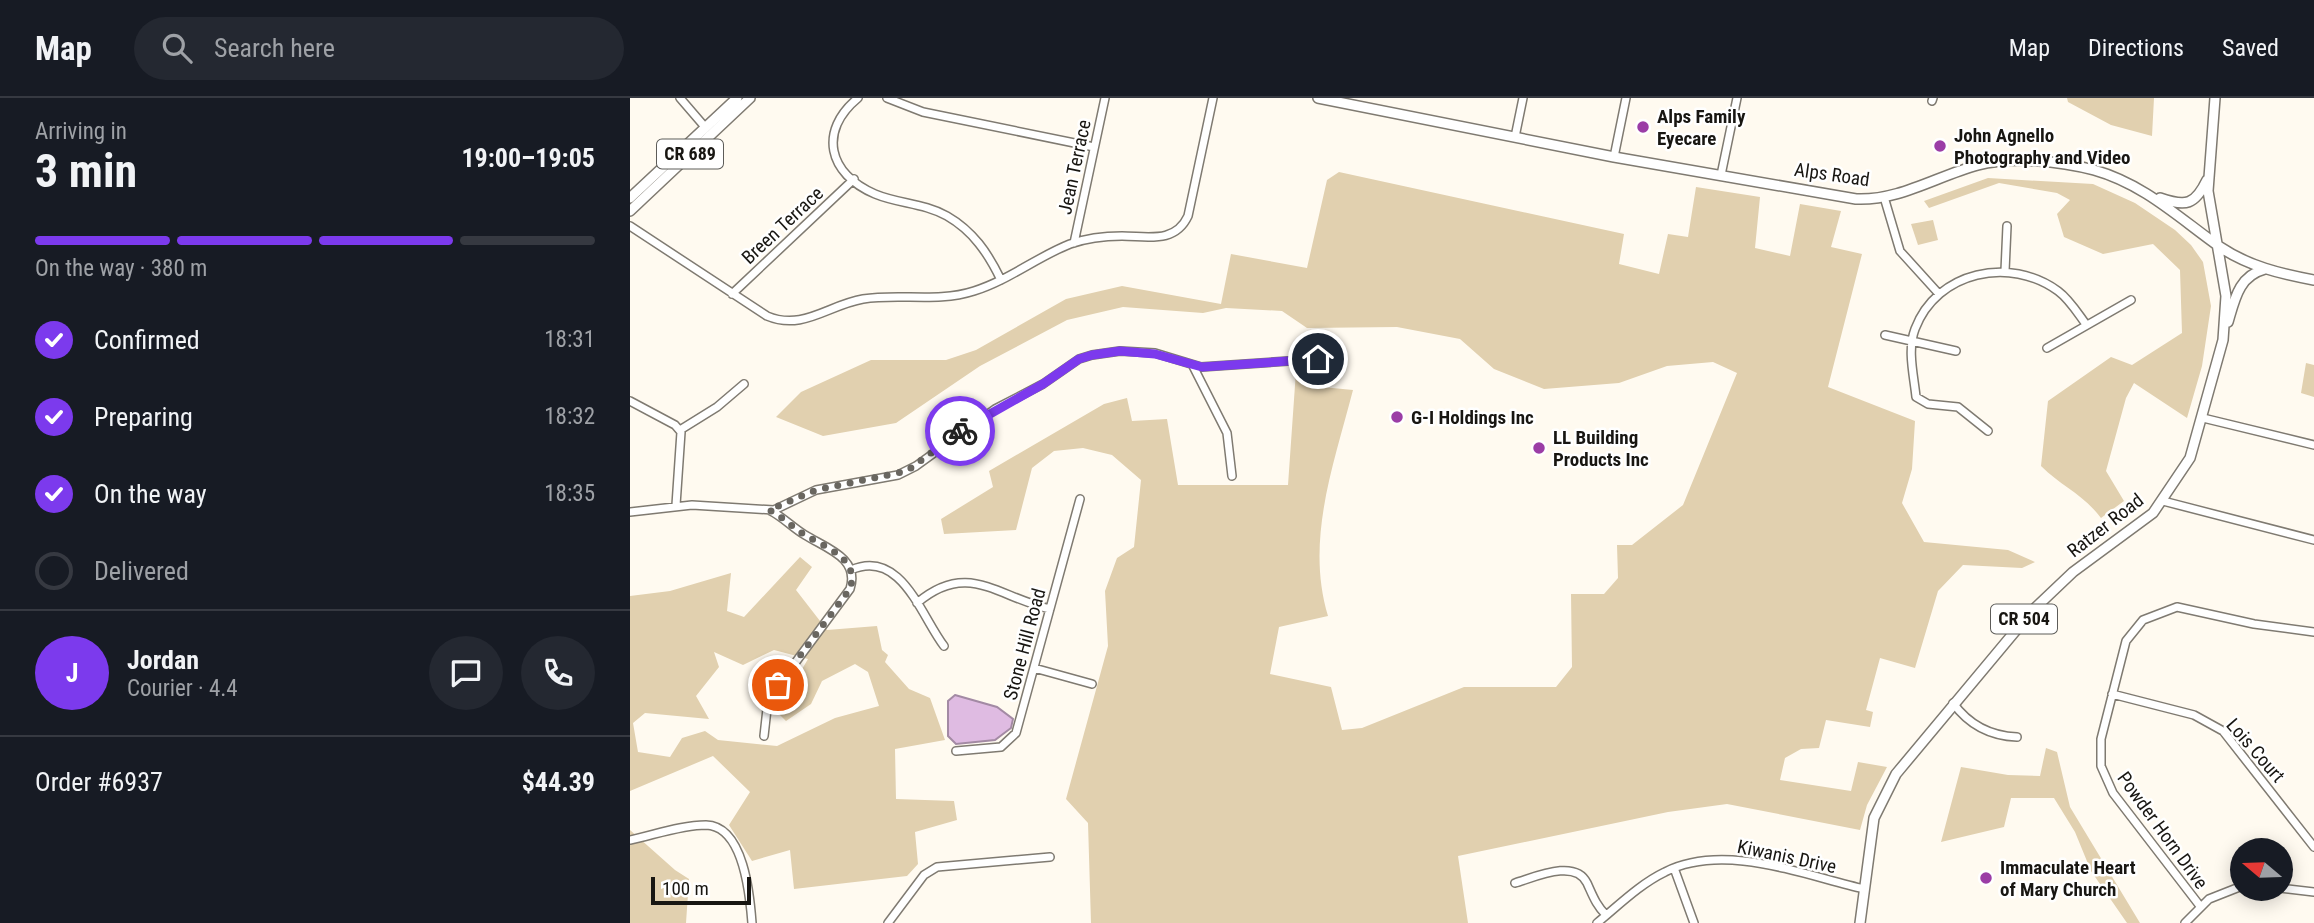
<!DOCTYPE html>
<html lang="en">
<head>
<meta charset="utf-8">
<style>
	body { margin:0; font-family:"Roboto Condensed",sans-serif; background:#242831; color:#f1f3f6; height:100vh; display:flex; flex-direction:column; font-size:26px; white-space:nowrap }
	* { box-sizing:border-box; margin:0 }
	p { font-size:23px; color:#9ea1a6 }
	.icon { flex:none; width:38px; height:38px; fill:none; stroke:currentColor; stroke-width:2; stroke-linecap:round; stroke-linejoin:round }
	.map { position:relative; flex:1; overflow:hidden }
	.side { display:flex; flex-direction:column; background:#171b24; width:630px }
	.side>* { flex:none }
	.needle { width:46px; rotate:289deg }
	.controls { position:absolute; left:1600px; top:740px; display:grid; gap:14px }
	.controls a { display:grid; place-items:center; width:63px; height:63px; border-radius:50%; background:#171b24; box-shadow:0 4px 18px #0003; font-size:35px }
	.scale { position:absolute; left:21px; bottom:18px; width:100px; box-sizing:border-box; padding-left:7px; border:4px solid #181612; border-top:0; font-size:19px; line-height:24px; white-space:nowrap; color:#181612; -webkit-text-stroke:5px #fff; paint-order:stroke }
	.pin { position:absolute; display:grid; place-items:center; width:60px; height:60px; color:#fff; margin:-30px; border:4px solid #fff; border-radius:50%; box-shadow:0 2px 7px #0007 }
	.courier { position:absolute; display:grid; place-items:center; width:70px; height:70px; margin:-35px; border:5px solid #7c3aed; border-radius:50%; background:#fff; color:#222; box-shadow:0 2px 9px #0007 }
	.overview em { font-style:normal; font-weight:700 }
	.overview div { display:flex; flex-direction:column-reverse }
	.overview { display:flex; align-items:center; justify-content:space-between; height:119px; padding:0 35px }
	h1 { font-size:46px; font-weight:700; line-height:52px }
	.bar { display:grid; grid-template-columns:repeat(4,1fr); gap:10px 7px; align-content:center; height:84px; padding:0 35px }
	.bar i { height:9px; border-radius:5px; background:#363941 }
	.bar .current { background:#7c3aed }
	.bar p { grid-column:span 4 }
	.line { display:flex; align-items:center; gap:18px; padding:0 35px; border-top:2px solid #363941 }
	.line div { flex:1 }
	.round { display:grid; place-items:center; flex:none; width:74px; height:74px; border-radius:37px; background:#242831 }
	ol { padding:0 35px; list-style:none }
	li { display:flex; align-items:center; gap:21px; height:77px }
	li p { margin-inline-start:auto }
	li .icon { padding:7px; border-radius:50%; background:#7c3aed; color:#fff; stroke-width:4 }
	li:last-child { color:#9ea1a6 }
	li i { width:38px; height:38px; border:4px solid #363941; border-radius:50% }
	header { display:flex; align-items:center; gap:42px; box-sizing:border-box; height:98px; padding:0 35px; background:#171b24; border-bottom:2px solid #363941 }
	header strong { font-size:33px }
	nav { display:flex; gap:38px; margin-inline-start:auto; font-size:24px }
	.search { width:490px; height:63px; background:#242831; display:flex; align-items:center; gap:18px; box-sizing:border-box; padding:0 24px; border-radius:38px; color:#9ea1a6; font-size:26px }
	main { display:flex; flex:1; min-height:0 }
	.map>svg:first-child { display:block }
	.green { fill:#e1d0af; fill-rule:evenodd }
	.water { fill:#dfbbe2; stroke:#a38aa4; stroke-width:2 }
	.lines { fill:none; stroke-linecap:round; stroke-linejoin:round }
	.minor-casing { stroke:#7f7a71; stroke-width:10 }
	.major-casing { stroke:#7f7a71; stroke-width:12 }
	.minor { stroke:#fff; stroke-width:7 }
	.major { stroke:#fff; stroke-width:9 }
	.done { stroke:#696660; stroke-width:7; stroke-dasharray:0 12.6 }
	.route { stroke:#7c3aed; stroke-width:9 }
	.poi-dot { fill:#9b3da6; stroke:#fff; stroke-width:2.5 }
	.labels { text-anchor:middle; stroke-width:5; stroke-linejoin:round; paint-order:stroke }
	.shield { fill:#fff; stroke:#5d5c59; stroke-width:2 }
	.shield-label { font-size:18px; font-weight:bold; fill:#181612 }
	.poi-label { font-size:19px; font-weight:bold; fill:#181612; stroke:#fff; text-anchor:start }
	.street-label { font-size:19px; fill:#181612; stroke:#fff }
</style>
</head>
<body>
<header>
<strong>Map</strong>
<div class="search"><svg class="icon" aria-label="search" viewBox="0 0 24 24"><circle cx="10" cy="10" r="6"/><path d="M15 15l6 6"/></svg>Search here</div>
<nav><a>Map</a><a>Directions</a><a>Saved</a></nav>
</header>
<main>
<section class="side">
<div class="overview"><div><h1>3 min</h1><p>Arriving in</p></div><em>19:00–19:05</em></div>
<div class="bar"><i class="current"></i><i class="current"></i><i class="current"></i><i></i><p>On the way · 380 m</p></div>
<ol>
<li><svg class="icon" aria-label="check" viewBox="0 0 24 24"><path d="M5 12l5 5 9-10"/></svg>Confirmed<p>18:31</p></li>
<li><svg class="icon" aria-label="check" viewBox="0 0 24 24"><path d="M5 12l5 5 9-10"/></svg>Preparing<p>18:32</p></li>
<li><svg class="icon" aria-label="check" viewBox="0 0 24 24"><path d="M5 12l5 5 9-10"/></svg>On the way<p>18:35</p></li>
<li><i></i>Delivered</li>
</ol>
<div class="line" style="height:126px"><b class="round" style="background:#7c3aed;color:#fff">J</b><div><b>Jordan</b><p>Courier · 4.4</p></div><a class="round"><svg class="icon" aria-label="chat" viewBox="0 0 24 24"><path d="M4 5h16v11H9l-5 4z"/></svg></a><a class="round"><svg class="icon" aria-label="phone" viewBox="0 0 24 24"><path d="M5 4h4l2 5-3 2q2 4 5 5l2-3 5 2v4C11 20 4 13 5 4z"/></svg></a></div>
<div class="line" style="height:91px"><div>Order #6937</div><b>$44.39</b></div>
</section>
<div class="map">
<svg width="1684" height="825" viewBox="0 0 1684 825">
	<rect width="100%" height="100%" fill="#fffaf0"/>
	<path class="green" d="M 1437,0 L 1524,0 L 1522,38 L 1481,27 L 1438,4 Z
		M 709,74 L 994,136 L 989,166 L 1029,176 L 1038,136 L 1058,139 L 1066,89 L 1130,99 L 1125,150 L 1160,158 L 1170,106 L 1211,113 L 1201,149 L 1232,156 L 1198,289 L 1285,323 L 1282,371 L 1272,405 L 1294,444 L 1378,452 L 1405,464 L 1392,470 L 1333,467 L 1308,493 L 1285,570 L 1250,560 L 1236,612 L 1243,614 L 1240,629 L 1196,622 L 1189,650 L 1171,651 L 1155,660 L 1150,682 L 1221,693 L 1228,664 L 1257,669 L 1237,707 L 1230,732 L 1097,706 L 1038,714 L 828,758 L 838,825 L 461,825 L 458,725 L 436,701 L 478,548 L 475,493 L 487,460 L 504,449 L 511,382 L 482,357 L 453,350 L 424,353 L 402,370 L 386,432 L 314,436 L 311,421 L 363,389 L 359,373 L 474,306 L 497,300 L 502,323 L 537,321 L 548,387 L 658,387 L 666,273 L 692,289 L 723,292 C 704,366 675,442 698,518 L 649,529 L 640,576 L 701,589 L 712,632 L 732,630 L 834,589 L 926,589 L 942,569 L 941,496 L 974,496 L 988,480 L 987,447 L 1002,447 L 1053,407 L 1107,275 L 1083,264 L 1037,268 L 989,285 L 914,291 L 864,271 L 830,241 L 767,229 L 677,230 L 652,213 L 596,210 L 573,215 L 493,209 L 437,222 L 350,268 L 266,325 L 193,338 L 146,319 L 171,294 L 241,262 L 316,262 L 346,252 L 436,201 L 492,188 L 591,206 L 601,156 L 677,170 L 697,82 Z
		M 1358,80 L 1463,86 L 1505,105 L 1545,132 L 1561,147 L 1573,164 L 1581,208 L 1572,268 L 1557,320 L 1504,285 L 1496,300 L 1476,373 L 1494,403 L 1471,420 C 1452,395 1432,389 1411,368 L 1418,303 L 1481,259 L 1502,267 L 1552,235 L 1550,172 L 1523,146 L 1473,156 L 1434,139 L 1427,116 L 1440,102 L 1427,95 L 1369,85 L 1299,110 L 1294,103 Z
		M 1303,122 L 1308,142 L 1288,147 L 1281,126 Z
		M 1676,265 L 1684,267 L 1684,299 L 1671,295 Z
		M 170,459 L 182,469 L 166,492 L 197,532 L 247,528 L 252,552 L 258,557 L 255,564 L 279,591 L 300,600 L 315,642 L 265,651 L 266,701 L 324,703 L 327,722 L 285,734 L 288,766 L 277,778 L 164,791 L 160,752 L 122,763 L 99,727 L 120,694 L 83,658 L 0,693 L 0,498 L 40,493 L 101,475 L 97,513 L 114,519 ZM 144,552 L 178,561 L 147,614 L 156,623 L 181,606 L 192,583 L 225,566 L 238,574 L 249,608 L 205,620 L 147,648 L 88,642 L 75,633 L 52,640 L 40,659 L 8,654 L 3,625 L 15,615 L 79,621 L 66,598 L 89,569 L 84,554 L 113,567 Z
		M 1416,650 L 1427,654 L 1440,709 L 1510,825 L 1497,825 L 1461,773 L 1445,734 L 1424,700 L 1381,700 L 1374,729 L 1311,744 L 1331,669 L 1378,677 L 1410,678 Z
		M 0,732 L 45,772 L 59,781 L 56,825 L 0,825 Z"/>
	<path class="water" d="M 325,597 L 367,609 L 383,621 L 381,630 L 365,642 L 326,646 L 318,638 L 318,603 Z"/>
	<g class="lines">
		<g class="minor-casing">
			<path id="minor" d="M 50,0 L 75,29
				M 228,0 C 188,33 198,76 245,96 C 269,106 294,105 317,118 C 343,133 358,155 371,182
				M 257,0 L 293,14 L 464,49
				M 1302,3 L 1303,0
				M 885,39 L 893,0
				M 984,59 L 996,0
				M 1091,77 L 1107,0
				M 1254,99 L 1270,153 L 1309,196
				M 0,128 L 137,218 C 173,233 198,207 233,201 C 270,195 307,205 344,193 C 379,182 407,159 440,146 C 457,140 475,138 492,138 C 517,138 545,146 558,118 L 583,0
				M 444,145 L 475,0
				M 1375,173 L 1377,128
				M 102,196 L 224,81
				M 1255,237 L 1326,253
				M 1417,250 L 1501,202
				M 563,268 L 597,335 L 602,378
				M 0,303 L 45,327 L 51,334 L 46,407
				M 1573,320 L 1684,347
				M 50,332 L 87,309 L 114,286
				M 1358,333 L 1328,309 L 1298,306 L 1286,299 C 1284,278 1277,252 1285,231 C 1307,173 1380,158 1428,193 C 1439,201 1447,214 1455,225
				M 1533,403 L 1684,442
				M 0,414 L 62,407 L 144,412 L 186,392 L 268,377 L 286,368 L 365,311 L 413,286 L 449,261 L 462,257 L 490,253 L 525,255 L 571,269 L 688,261
				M 221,472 C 271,450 291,518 314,548
				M 287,505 C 338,462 367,499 420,511
				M 404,570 L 462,586
				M 1482,596 L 1564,617 L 1593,633 L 1684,749
				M 1323,605 C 1339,627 1360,638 1387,639
				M 134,638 L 137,611 L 148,588 L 220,491 C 230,460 196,450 175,437 C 163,430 152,418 139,412
				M 326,653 L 371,649 L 386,635 L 450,401
				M 0,742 C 24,737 52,727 76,727 C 114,728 120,798 122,825
				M 1044,770 L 1064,825
				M 885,785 C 903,780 945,760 957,785 C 963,798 966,807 976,817
				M 1650,790 L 1684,794
				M 1570,808 L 1483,695 L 1471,668 L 1471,641 L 1496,543 L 1513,522 L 1547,509 L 1624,526 L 1684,534
				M 258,825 L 294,777 L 307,769 L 420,759
				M 967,825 C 989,807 1010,786 1035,774 C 1094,744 1173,777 1234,791
				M 1555,825 L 1579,801 L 1612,788"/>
		</g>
		<g class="major-casing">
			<path id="major" d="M 688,0 L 984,59 L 1226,101 C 1269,103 1307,78 1348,67 C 1381,58 1430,63 1464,72 C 1514,86 1549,120 1590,149 C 1618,168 1651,176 1684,182
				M 0,100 L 107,0
				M 1530,100 C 1556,109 1565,107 1577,82
				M 0,113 L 120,0
				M 1598,224 C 1605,200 1609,178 1635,171
				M 1230,825 L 1244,720 L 1266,676 L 1402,513 L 1443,474 L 1523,415 L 1560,360 L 1593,242 L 1596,198 L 1578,93 L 1585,0"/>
		</g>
		<use href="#minor" class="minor"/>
		<use href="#major" class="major"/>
	</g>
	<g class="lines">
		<path class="done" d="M 148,587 L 220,491 C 230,460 196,450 175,437 C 163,430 152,418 139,412 L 186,392 L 277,373 L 330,333"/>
		<path class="route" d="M 330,333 L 413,286 L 449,261 L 462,257 L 490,253 L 525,256 L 572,269 L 688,261"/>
	</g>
	<g class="poi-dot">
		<circle cx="1013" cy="29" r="7"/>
		<circle cx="1310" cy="48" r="7"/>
		<circle cx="767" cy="319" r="7"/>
		<circle cx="909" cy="350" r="7"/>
		<circle cx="1356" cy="780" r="7"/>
	</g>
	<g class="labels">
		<g class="shield">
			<rect x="27" y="41.5" width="66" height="29" rx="5"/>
			<rect x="1361" y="506.5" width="66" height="29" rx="5"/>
		</g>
		<g class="shield-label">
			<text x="60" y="62">CR 689</text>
			<text x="1394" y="527">CR 504</text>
		</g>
		<g class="poi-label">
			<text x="1027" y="25">Alps Family<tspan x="1027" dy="22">Eyecare</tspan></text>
			<text x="1324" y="44">John Agnello<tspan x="1324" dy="22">Photography and Video</tspan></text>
			<text x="781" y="326">G-I Holdings Inc</text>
			<text x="923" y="346">LL Building<tspan x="923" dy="22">Products Inc</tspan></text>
			<text x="1370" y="776">Immaculate Heart<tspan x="1370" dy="22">of Mary Church</tspan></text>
		</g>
		<g class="street-label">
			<text transform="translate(444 69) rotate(-78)" y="7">Jean Terrace</text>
			<text transform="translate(1202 76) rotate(8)" y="7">Alps Road</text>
			<text transform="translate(152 127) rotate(-43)" y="7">Breen Terrace</text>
			<text transform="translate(1475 427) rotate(-38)" y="7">Ratzer Road</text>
			<text transform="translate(394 546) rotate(-75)" y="7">Stone Hill Road</text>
			<text transform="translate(1626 652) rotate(49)" y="7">Lois Court</text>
			<text transform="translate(1533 732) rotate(54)" y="7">Powder Horn Drive</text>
			<text transform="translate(1157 758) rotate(12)" y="7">Kiwanis Drive</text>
		</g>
	</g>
</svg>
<div class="controls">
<a><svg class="needle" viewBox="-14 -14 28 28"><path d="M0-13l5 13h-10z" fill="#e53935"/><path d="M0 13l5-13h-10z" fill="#9ea1a6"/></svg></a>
</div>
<div class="scale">100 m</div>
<div class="pin" style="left:148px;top:587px;background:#ea580c"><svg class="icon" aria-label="bag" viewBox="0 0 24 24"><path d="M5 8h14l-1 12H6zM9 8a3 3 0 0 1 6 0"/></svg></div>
<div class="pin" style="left:688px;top:261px;background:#1f2937"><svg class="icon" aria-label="home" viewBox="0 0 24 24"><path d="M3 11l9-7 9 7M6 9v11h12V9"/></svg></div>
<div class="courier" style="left:330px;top:333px"><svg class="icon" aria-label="bike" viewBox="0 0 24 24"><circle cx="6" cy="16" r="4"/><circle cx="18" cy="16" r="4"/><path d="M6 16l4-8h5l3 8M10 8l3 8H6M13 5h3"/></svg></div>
</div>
</main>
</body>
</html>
